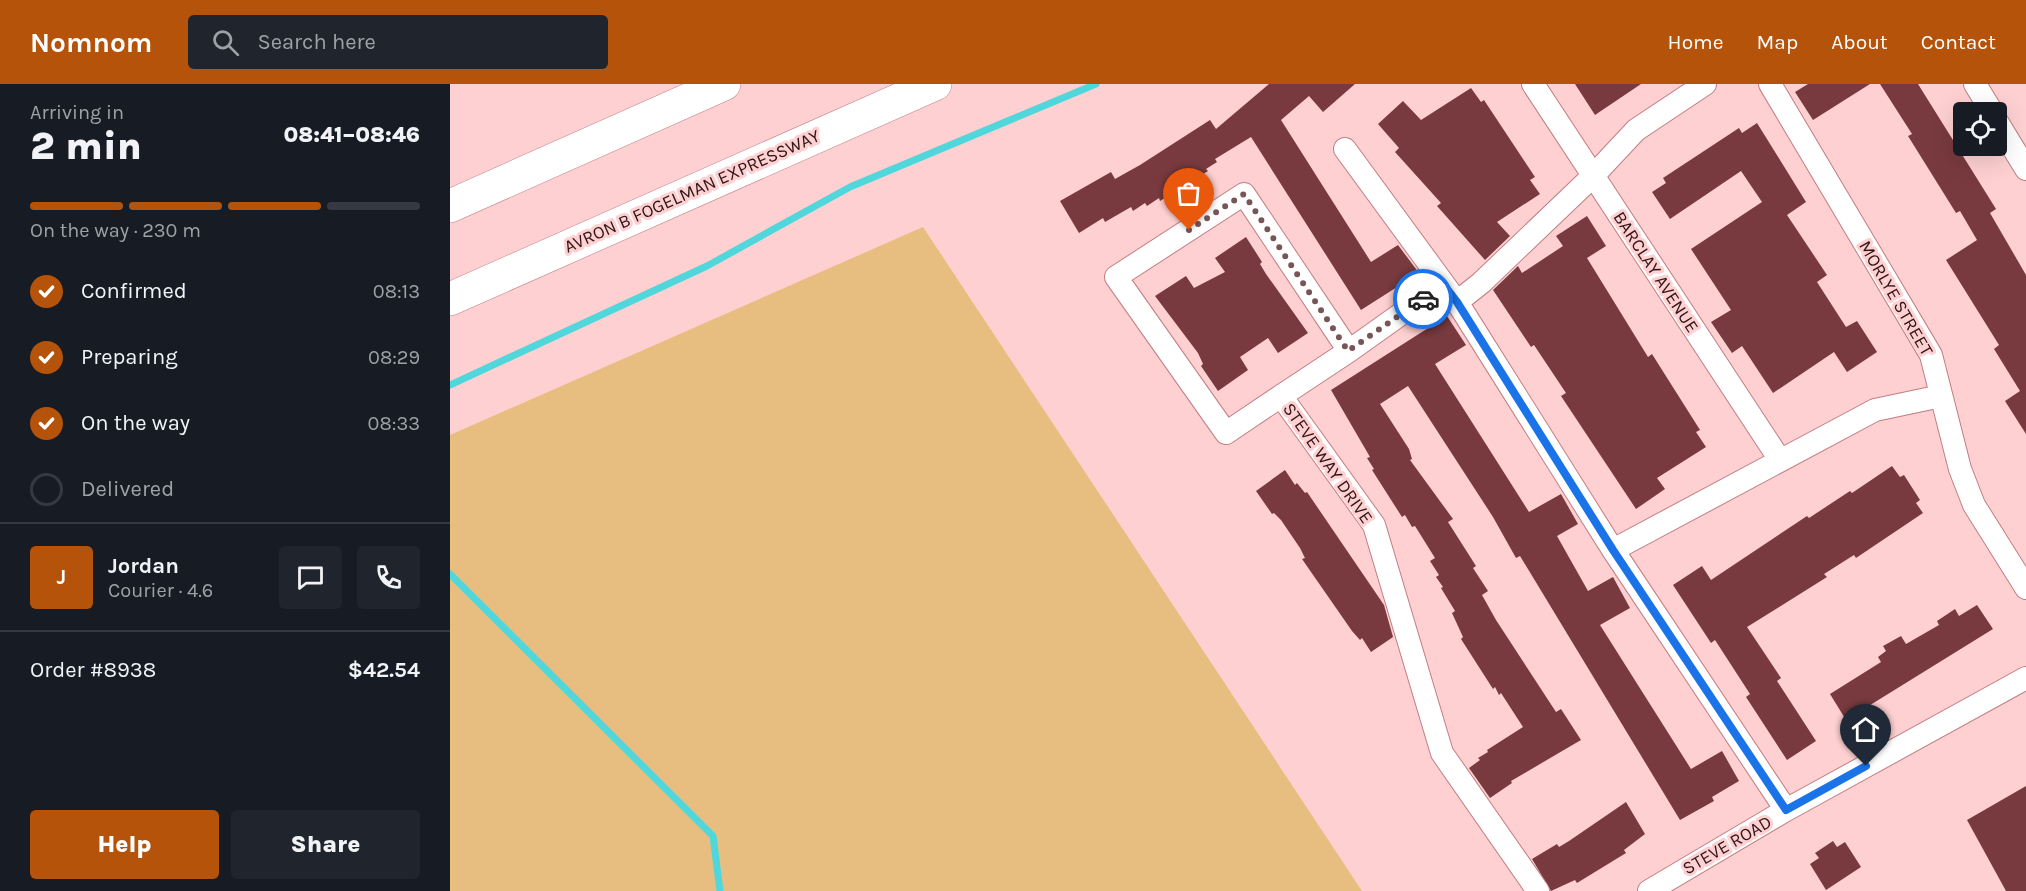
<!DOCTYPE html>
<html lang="en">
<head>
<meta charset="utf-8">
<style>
	body { margin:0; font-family:Karla,sans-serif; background:#20242c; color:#f1f3f6; height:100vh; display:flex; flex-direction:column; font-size:22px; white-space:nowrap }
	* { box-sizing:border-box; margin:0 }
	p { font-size:20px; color:#9ea1a6 }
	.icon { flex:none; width:33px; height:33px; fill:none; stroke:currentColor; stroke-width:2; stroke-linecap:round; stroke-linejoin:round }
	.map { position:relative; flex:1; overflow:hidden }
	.side { display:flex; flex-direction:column; background:#171b24; width:450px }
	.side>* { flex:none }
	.buttons { position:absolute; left:1503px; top:18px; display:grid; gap:12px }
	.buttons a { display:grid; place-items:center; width:54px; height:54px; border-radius:6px; background:#171b24; box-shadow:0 6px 24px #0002; font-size:30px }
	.pin { position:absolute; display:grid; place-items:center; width:51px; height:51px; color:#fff; margin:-62px -26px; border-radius:50% 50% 50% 0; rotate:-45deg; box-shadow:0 0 6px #0007 }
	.pin .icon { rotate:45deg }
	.courier { position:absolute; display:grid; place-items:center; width:60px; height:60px; margin:-30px; border:4px solid #1a73e8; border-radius:50%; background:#fff; color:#222; box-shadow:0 2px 8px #0007 }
	.overview em { font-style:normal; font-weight:800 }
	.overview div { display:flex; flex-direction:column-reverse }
	.overview { display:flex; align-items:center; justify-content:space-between; height:102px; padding:0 30px }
	h1 { font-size:39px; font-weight:800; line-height:45px }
	.bar { display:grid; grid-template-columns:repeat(4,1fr); gap:9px 6px; align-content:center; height:72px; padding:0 30px }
	.bar i { height:8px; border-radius:4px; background:#363941 }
	.bar .on { background:#b45309 }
	.bar p { grid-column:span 4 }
	.line { display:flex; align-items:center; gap:15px; padding:0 30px; border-top:2px solid #363941 }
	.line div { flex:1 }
	.round { display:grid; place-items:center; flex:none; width:63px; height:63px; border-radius:6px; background:#20242c }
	ol { padding:0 30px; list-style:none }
	li { display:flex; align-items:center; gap:18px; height:66px }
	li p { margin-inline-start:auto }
	li .icon { padding:6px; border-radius:50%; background:#b45309; color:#fff; stroke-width:4 }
	li:last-child { color:#9ea1a6 }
	li i { width:33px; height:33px; border:3px solid #363941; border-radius:50% }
	.primary-button { display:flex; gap:12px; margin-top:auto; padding:12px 30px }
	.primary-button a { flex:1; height:69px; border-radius:6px; background:#b45309; color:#fff; font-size:24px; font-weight:800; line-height:69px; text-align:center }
	.primary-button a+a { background:#20242c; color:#f1f3f6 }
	header { display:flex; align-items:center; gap:36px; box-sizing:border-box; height:84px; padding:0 30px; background:#b45309; color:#fff }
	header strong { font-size:28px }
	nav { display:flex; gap:33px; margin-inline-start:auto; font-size:21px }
	.search { width:420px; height:54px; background:#20242c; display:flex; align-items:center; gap:15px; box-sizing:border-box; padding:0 21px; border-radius:6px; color:#9ea1a6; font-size:22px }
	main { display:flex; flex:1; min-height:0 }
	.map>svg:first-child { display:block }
	.green { fill:#e7be7f }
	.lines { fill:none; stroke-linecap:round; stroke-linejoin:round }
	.stream { stroke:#4fd7db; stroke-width:7 }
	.building { fill:#783a3e }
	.street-casing { stroke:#c37d80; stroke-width:24 }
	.highway-casing { stroke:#c37d80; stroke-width:34 }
	.street { stroke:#fff; stroke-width:22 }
	.highway { stroke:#fff; stroke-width:33 }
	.done { stroke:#785658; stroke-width:6; stroke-dasharray:0 10.8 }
	.route { stroke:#1a73e8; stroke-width:8 }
	.labels { text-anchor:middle; stroke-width:6; stroke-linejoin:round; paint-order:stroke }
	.street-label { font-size:18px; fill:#301517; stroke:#fed0d1 }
</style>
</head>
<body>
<header>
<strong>Nomnom</strong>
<div class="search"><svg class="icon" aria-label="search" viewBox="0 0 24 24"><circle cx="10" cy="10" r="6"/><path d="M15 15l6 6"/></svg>Search here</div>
<nav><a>Home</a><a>Map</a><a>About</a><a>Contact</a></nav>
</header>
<main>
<section class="side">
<div class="overview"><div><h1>2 min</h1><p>Arriving in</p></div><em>08:41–08:46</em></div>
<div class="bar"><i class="on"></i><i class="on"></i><i class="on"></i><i></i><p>On the way · 230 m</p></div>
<ol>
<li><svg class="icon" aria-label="check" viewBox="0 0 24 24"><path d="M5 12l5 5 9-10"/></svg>Confirmed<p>08:13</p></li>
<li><svg class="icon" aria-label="check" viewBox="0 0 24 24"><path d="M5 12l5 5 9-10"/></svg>Preparing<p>08:29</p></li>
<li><svg class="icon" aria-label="check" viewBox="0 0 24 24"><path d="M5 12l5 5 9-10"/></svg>On the way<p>08:33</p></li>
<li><i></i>Delivered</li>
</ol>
<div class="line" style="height:108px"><b class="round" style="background:#b45309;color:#fff">J</b><div><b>Jordan</b><p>Courier · 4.6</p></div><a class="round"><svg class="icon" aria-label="chat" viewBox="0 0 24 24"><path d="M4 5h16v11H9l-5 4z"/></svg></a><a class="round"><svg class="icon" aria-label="phone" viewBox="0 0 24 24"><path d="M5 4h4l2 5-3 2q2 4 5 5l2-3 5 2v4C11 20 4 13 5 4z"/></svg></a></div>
<div class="line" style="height:78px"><div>Order #8938</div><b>$42.54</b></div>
<div class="primary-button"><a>Help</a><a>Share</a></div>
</section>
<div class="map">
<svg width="1576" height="807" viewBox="0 0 1576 807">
	<rect width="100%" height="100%" fill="#fed0d1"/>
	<path class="green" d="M 473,143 L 912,807 L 0,807 L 0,351 Z"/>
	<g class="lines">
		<path class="stream" d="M 0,301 L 257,182 L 400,103 L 646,0
			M 0,490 L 263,752 L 270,807"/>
	</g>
	<path class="building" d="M 819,0 L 905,0 L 873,28 L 859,12 L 831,36 L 921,178 L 948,161 L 969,189 L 911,226 L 801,53 L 765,75 L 767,78 L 756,85 L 758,87 L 710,117 L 709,114 L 697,122 L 695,119 L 683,127 L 681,123 L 655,138 L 653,134 L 629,149 L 610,117 L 661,88 L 665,95 L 690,81 L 760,36 L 766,45 Z
		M 1125,0 L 1191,0 L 1145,31 Z
		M 1358,0 L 1420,0 L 1363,36 L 1345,8 Z
		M 1430,0 L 1468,0 L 1546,125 L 1540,129 L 1576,191 L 1576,350 L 1555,317 L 1570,307 L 1544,265 L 1549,261 L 1496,176 L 1527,156 L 1510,127 L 1506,129 L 1458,52 L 1462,50 Z
		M 1021,4 L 1031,18 L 1034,16 L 1085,93 L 1080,96 L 1090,110 L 1047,138 L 1060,152 L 1035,176 L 987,122 L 991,119 L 945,68 L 949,64 L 928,40 L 953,17 L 971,36 Z
		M 1307,39 L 1356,118 L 1337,131 L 1377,191 L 1367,198 L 1396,243 L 1407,237 L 1427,268 L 1397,288 L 1384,268 L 1323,309 L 1292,262 L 1282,269 L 1261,238 L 1281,226 L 1241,165 L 1312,118 L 1291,87 L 1220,135 L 1202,108 L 1216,99 L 1213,94 L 1289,44 L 1292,49 Z
		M 1137,132 L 1156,162 L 1137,174 L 1198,273 L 1202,270 L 1250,346 L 1246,348 L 1256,363 L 1207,394 L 1215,405 L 1186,425 L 1111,312 L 1116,309 L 1084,261 L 1081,263 L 1043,206 L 1068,182 L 1072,189 L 1113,162 L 1106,152 Z
		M 796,153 L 812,178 L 810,180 L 816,190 L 858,249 L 828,269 L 818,254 L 790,273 L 798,286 L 768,307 L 751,282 L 753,280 L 748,269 L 705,212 L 736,192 L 744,204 L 775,188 L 765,174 Z
		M 997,232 L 1016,261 L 985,280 L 1079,428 L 1111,410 L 1128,440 L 1107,452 L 1138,507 L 1163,493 L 1180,524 L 1150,541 L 1241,685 L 1272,667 L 1289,697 L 1262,713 L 1264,717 L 1230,736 L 1070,472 L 1066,474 L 1043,433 L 958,302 L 930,320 L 959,365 L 962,375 L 960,376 L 1003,435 L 998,438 L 1026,482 L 1023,484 L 1038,507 L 1032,511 L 1046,536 L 1106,628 L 1111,625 L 1131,656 L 1061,697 L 1062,699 L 1040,714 L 1019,684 L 1030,676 L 1028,674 L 1038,668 L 1037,666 L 1073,643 L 1051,609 L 1049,611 L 1045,603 L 1043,605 L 1011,555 L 1013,553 L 1002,529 L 1005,527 L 991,504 L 993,503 L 986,493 L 989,491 L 980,477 L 985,474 L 965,442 L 962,443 L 955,431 L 952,433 L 922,386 L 924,385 L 917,374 L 920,373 L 881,306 Z
		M 1442,382 L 1450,393 L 1454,391 L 1470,416 L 1466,419 L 1473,429 L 1406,474 L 1404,471 L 1374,490 L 1377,493 L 1297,543 L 1331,594 L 1327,597 L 1366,657 L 1337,676 L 1296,613 L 1300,610 L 1265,556 L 1261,559 L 1223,501 L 1252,482 L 1261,496 L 1357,432 L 1359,434 L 1400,407 L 1402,409 Z
		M 835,386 L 845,401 L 847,399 L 855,409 L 857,408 L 934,521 L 943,553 L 921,568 L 912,554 L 910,556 L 902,547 L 852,475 L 855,474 L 850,464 L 831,436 L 824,429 L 822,430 L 806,407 Z
		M 1527,521 L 1543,545 L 1396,636 L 1380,610 L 1431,578 L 1428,573 L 1436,567 L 1433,562 L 1451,552 L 1456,560 L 1489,541 L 1487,537 L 1505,525 L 1509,532 Z
		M 1576,702 L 1576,807 L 1556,807 L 1517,736 Z
		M 1176,718 L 1195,750 L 1174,766 L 1176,769 L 1127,799 L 1125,796 L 1101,807 L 1082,775 L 1107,760 L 1109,763 L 1119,757 Z
		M 1383,757 L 1387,763 L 1395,758 L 1411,783 L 1376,806 L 1360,780 L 1369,774 L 1365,769 Z"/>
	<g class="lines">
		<g class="street-casing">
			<path id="street" d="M 1083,0 L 1330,376
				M 1320,0 L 1481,271 L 1510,385 L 1524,421 L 1576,504
				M 1525,0 L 1542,28
				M 1546,36 L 1576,85
				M 895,65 L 1007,218 L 1163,466 L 1336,726
				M 1007,218 L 1031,199 L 1143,92 L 1186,46 L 1255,0
				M 899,267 L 993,200
				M 831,312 L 899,267 L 794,110 L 666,193 L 776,349 L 831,312 L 924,441 L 992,669 L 1088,807
				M 1163,466 L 1425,326 L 1491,312
				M 1199,807 L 1336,726 L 1576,594"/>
		</g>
		<g class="highway-casing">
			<path id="highway" d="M 0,122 L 274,0
				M 0,215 L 485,0"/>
		</g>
		<use href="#street" class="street"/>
		<use href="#highway" class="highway"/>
	</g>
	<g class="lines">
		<path class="done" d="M 739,146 L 794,110 L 898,267 L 973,215"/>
		<path class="route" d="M 973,215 L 993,200 L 1007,218 L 1163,466 L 1336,726 L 1416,682"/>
	</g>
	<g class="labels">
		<g class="street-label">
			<text transform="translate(242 107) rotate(-24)" y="6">AVRON B FOGELMAN EXPRESSWAY</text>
			<text transform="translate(1206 188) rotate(57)" y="6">BARCLAY AVENUE</text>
			<text transform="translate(1446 214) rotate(60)" y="6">MORLYE STREET</text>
			<text transform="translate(878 379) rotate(55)" y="6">STEVE WAY DRIVE</text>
			<text transform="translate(1277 761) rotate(-30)" y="6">STEVE ROAD</text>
		</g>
	</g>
</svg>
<div class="buttons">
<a><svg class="icon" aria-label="locate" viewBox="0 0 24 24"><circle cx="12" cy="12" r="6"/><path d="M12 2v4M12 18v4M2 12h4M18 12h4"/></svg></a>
</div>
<div class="pin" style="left:739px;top:146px;background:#ea580c"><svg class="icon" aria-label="bag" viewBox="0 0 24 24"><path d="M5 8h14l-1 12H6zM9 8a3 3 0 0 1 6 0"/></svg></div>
<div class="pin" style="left:1416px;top:682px;background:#1f2937"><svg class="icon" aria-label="home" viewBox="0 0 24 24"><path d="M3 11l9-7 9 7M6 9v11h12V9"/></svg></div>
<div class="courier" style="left:973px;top:215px"><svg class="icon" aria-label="car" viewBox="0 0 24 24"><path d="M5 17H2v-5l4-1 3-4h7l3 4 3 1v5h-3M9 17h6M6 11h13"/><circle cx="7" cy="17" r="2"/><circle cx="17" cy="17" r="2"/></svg></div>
</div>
</main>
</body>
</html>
